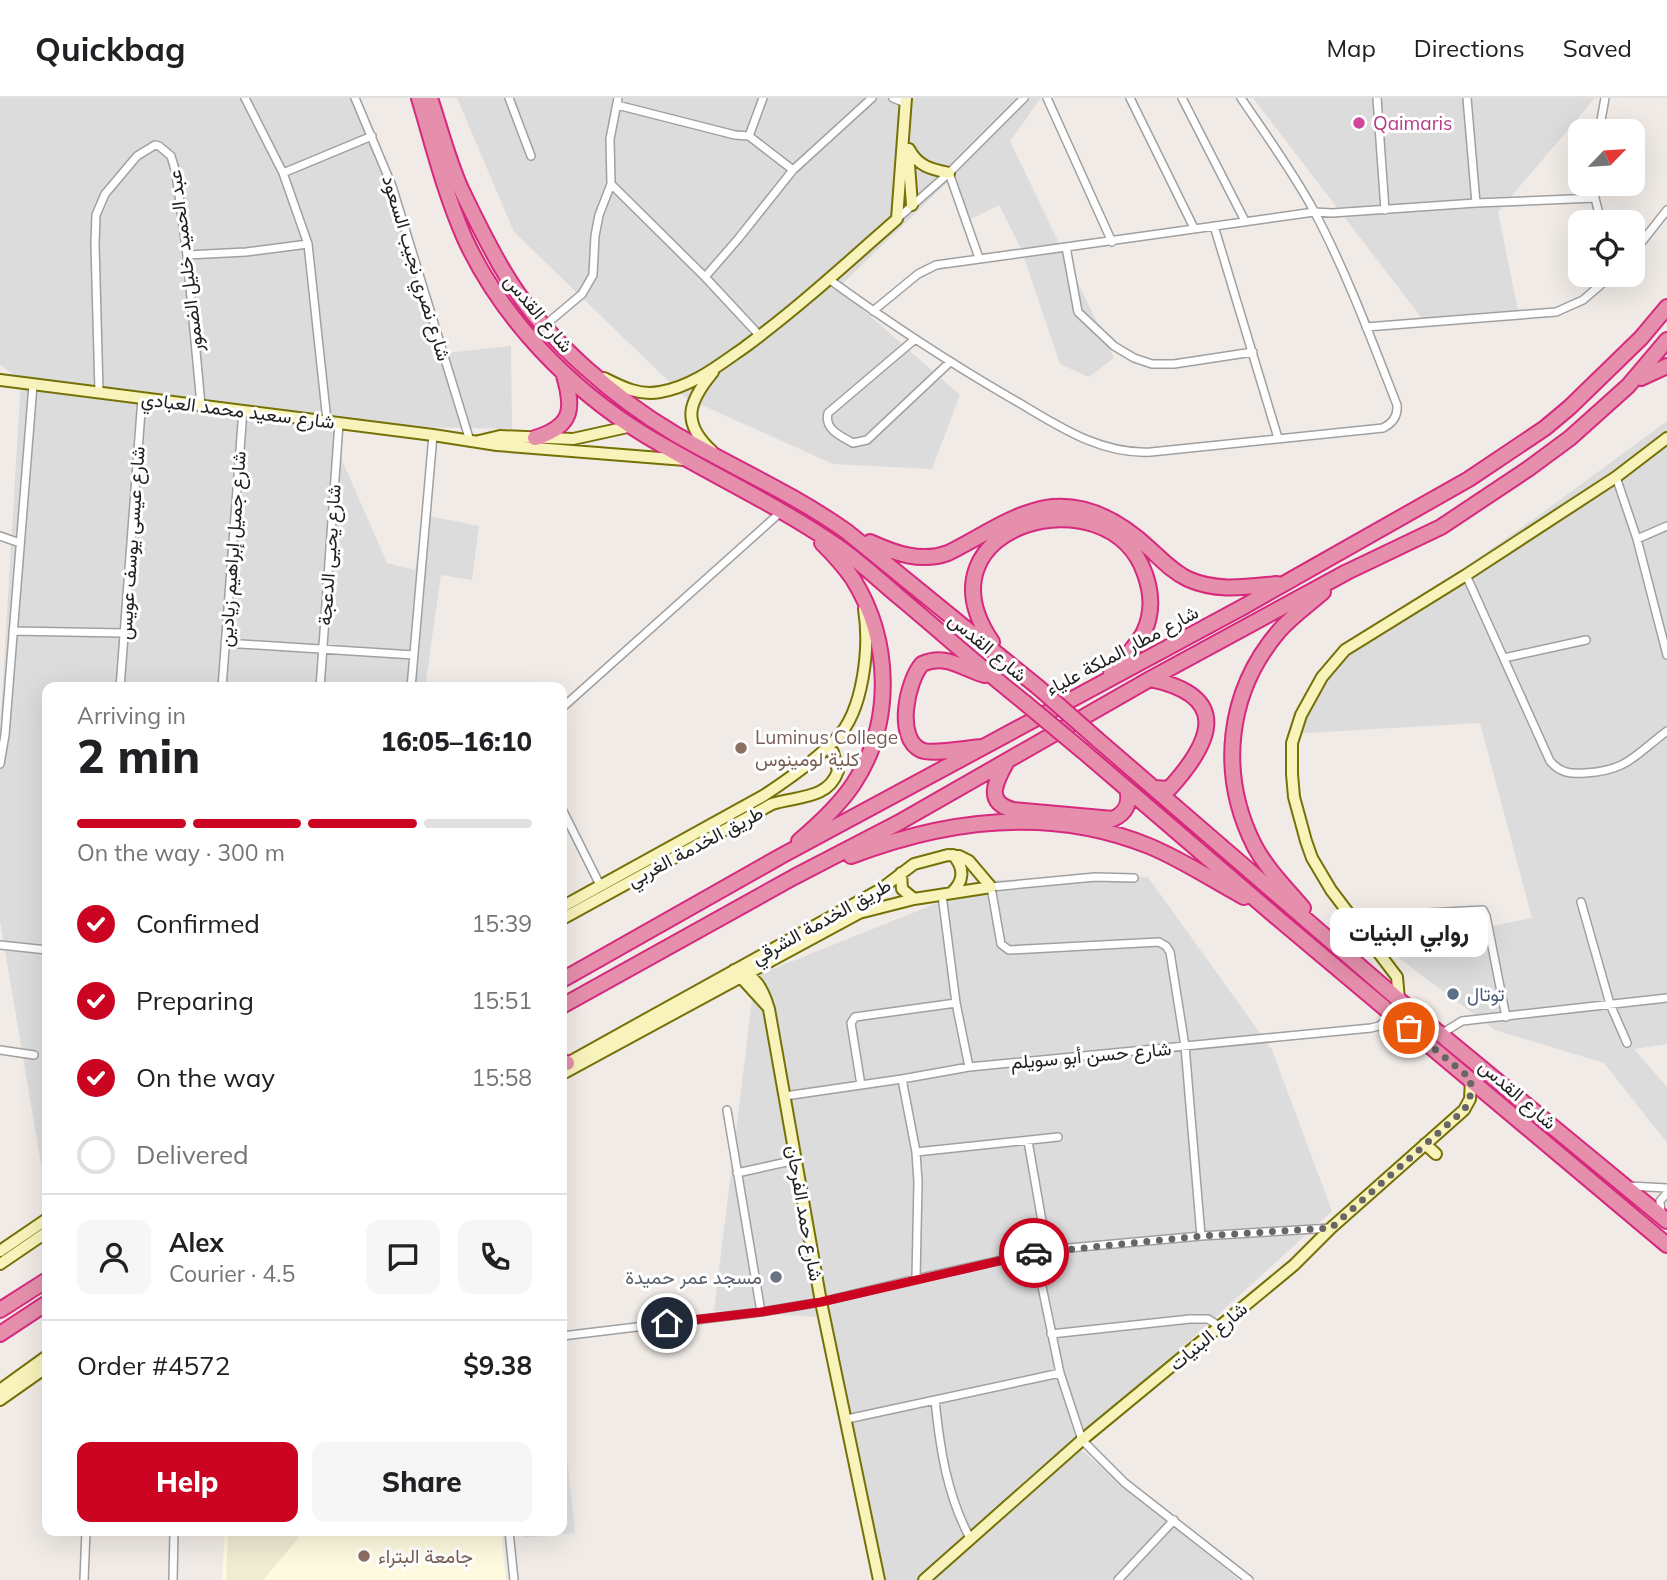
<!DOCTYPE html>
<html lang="en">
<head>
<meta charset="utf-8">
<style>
	body { margin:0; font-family:Mulish,Vazirmatn,sans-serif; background:#f6f6f6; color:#202124; height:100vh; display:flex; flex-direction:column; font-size:26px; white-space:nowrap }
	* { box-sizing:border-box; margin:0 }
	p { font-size:23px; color:#757577 }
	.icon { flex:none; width:38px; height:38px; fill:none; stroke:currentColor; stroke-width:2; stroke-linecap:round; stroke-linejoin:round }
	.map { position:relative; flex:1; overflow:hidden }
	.panel { position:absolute; left:42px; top:584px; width:525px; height:854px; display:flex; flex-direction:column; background:#fff; border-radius:14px; box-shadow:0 7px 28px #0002 }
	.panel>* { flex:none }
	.needle { width:46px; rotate:65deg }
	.controls { position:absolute; left:1568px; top:21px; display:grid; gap:14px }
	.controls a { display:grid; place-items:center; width:77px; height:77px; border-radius:14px; background:#fff; box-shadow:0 7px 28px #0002; font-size:35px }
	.pin { position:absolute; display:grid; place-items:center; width:60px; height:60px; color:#fff; margin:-30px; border:4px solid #fff; border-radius:50%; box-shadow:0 2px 7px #0007 }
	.courier { position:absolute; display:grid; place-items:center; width:70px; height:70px; margin:-35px; border:5px solid #ca0421; border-radius:50%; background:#fff; color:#222; box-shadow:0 2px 9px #0007 }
	.bubble { position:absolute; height:49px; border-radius:14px; background:#fff; box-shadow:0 7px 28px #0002; font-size:23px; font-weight:800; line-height:49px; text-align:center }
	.head em { font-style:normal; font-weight:800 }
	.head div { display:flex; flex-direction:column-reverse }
	.head { display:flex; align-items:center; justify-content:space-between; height:119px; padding:0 35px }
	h1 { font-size:46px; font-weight:800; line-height:52px }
	.bar { display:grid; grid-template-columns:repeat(4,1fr); gap:10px 7px; align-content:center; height:84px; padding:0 35px }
	.bar i { height:9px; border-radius:5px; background:#e0e0e0 }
	.bar .selected { background:#ca0421 }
	.bar p { grid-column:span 4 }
	.line { display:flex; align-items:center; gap:18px; padding:0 35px; border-top:2px solid #e0e0e0 }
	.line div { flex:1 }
	.round { display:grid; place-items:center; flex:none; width:74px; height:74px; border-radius:14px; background:#f6f6f6 }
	ol { padding:0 35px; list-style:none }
	li { display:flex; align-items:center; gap:21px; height:77px }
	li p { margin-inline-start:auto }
	li .icon { padding:7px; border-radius:50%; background:#ca0421; color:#fff; stroke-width:4 }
	li:last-child { color:#757577 }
	li i { width:38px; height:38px; border:4px solid #e0e0e0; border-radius:50% }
	.action { display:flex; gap:14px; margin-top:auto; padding:14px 35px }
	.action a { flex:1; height:80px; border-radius:14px; background:#ca0421; color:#fff; font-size:28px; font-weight:800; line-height:80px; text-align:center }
	.action a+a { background:#f6f6f6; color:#202124 }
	header { display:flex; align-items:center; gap:42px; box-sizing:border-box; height:98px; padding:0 35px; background:#fff; border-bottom:2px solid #e0e0e0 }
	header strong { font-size:33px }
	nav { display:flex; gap:38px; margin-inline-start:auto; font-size:24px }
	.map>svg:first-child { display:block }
	.residential { fill:#dddcdc }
	.education { fill:#fefae0 }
	.farmland { fill:#eeecd2 }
	.parking { fill:#dfdfdf }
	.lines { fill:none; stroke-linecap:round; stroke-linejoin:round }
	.street-casing { stroke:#a0a0a0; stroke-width:10 }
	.secondary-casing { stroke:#757107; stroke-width:14 }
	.highway-casing { stroke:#d7297e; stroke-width:18 }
	.street { stroke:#fff; stroke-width:7 }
	.secondary { stroke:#f8f3bb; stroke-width:10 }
	.highway { stroke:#e58fac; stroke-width:14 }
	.highway-bridge-casing { stroke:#d7297e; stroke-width:18; stroke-linecap:butt }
	.highway-bridge { stroke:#e58fac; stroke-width:14 }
	.done { stroke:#686665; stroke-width:7; stroke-dasharray:0 12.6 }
	.route { stroke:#ca0421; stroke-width:9 }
	.hotel-dot { fill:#d1479c; stroke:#fff; stroke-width:2.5 }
	.education-dot { fill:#8d6e63; stroke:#fff; stroke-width:2.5 }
	.service-dot { fill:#5c6f8a; stroke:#fff; stroke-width:2.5 }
	.worship-dot { fill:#6b7280; stroke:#fff; stroke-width:2.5 }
	.labels { text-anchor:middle; stroke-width:6; stroke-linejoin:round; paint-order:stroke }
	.hotel-label { font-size:19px; fill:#b23c85; stroke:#fff; text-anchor:start }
	.street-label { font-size:19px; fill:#1f1f1f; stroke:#fff }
	.education-label { font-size:19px; fill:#785e54; stroke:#fff; text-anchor:start }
	.service-label { font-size:19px; fill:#4e5e75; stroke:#fff; text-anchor:start }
	.worship-label { font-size:19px; fill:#5b616d; stroke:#fff; text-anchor:end }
</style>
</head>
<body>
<header>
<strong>Quickbag</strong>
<nav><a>Map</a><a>Directions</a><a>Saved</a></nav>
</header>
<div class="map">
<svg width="1667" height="1482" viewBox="0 0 1667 1482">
	<rect width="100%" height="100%" fill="#f0ebe6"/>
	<path class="residential" d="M 0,0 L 358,0 L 372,33 L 438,256 L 511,248 L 512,331 L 334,327 L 335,346 L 387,465 L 415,472 L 424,417 L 479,428 L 472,482 L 441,477 L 425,590 L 47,590 L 47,1101 L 0,823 L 0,633 L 21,281 L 0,267 Z
		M 457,0 L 1041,0 L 1010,43 L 1114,260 L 1089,279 L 1060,266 L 1021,151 L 999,107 L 969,122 L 953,79 L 838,190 L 960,297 L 932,371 L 833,366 L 686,300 L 514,134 Z
		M 1253,0 L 1595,0 L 1498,114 L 1520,222 L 1424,223 Z
		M 1667,323 L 1667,946 L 1634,951 L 1667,989 L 1667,1045 L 1604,965 L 1495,932 L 1384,849 L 1532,820 L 1480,625 L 1288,636 L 1326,567 L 1538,418 Z
		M 1148,779 L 1272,952 L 1332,1113 L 1075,1347 L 1239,1482 L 884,1482 L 819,1219 L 714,1213 L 755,878 L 995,782 Z"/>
	<path class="education" d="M 225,1433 L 501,1433 L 506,1482 L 222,1482 Z"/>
	<path class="farmland" d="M 228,1433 L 300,1433 L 297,1442 L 263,1482 L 226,1482 Z"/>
	<path class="parking" d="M 562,1311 L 575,1435 L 524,1440 L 523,1433 L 562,1433 Z"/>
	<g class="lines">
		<g class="street-casing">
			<path id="street" d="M 245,0 L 283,75 L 308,146 L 327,323
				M 355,0 L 392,88 L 470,343
				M 509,0 L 531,58
				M 893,0 L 905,5
				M 1047,0 L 1112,144
				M 1130,0 L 1194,130
				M 1182,0 L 1245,123
				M 1377,0 L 1385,112
				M 1467,0 L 1476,105
				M 617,7 L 735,37 L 749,38 L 793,72
				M 1599,33 L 1605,0
				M 749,38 L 763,0
				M 283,75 L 372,38
				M 949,75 L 979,160
				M 611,86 L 705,179 L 760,238
				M 1596,86 L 1595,100 L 1601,124
				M 898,120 L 949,75 L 1024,0
				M 1214,128 L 1278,340
				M 1066,149 L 1314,114 L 1332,115 L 1476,105 L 1595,100
				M 1633,155 L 1667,112
				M 187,157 L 246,154 L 308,146
				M 705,179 L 738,141 L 793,72 L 872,0
				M 830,182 C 888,224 947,263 1009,299 C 1053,324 1097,357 1151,354 L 1383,330 C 1393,325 1398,318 1397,307 C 1372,243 1346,173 1314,113 C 1293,74 1266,37 1241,0
				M 873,213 L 918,176 L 936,167 L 1066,149 L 1078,214 L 1114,248 L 1134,260 L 1152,266 L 1174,266 L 1253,254
				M 544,228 L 582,196 L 593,177 L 595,138 L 599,117 L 611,86 L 610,41 L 618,0
				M 1366,229 L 1556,214 L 1583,202 L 1612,177
				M 914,242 L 828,315 C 824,331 840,338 853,345 L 867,342 L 950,264
				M 99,294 L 95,146 L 96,117 L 105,96 L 137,58 L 155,47 L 159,48 L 171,58 L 176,75 L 187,157 L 201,307
				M 1616,379 L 1637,441 L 1667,557
				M 0,438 L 20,445
				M 1637,441 L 1667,428
				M 1466,477 L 1550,663 C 1560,675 1570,676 1585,675 C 1627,673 1635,657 1667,633
				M 13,533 L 123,535
				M 225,545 L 414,557
				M 1504,560 L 1586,542
				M 120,590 L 142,300
				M 222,590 L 243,312
				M 320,590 L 339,325
				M 411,590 L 433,337
				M 562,610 L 782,413
				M 0,666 L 5,637 L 33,287
				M 562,711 L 600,787
				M 1134,780 L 1095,779 L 991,789 L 1001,846 L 1009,852 L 1159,844 L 1166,848 L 1170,854 L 1185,948 L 1201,1138
				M 942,797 L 956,905 L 969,969
				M 1581,804 L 1610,906 L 1627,945
				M 1357,826 L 1408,816 L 1483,812 L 1486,818 L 1506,919
				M 0,847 L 47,852
				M 1441,936 L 1462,923 L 1667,900
				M 0,952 L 34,957
				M 902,981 L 916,1054 L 1058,1039
				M 861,987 L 851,925 L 855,919 L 956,905
				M 785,998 L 902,981 L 969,969 L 1371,930 L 1379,928 L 1393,917
				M 727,1012 L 761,1214
				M 1028,1043 L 1047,1152
				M 916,1054 L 918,1084 L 916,1181
				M 737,1075 L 796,1062
				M 1629,1088 L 1667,1090
				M 1661,1114 L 1660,1103 L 1667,1095
				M 1035,1155 L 1060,1275 L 1082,1342 L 1125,1385 L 1249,1482
				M 1051,1236 L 1190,1221 L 1208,1221 L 1219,1228
				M 562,1238 L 761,1214 L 821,1204 L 916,1181 L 1047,1152 L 1201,1138 L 1331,1130
				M 935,1302 C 940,1351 947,1398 971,1442
				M 847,1321 L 1060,1275
				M 509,1433 L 514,1482
				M 84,1482 L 86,1433
				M 173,1482 L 174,1433
				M 1118,1482 L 1174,1422"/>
		</g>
		<g class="secondary-casing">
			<path id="secondary" d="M 909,51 C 918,68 930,71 949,75
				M 908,53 L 912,107
				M 604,280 C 622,289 639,298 660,294 C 692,289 719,267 745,249 C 798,210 847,165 897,121 L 906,0
				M 0,282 L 433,337 L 497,347 L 685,362
				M 479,343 L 500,338 L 573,341 L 632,328
				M 712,353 C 680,324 689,303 713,274
				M 901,775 L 902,791 L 914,801
				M 951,795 C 964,784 965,770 953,757
				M 562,809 L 763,698 C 789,681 815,663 836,641 C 864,613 870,548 864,511
				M 562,821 L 772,706 C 796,698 828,702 838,673 L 833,654 L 827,648
				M 734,872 C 756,876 763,891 769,911 L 821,1204 L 879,1482
				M 736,874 L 768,909
				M 1399,902 L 1397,879 L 1331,792 L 1312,760 L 1306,743 L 1294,699 L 1292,676 L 1292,645 L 1301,617 L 1322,579 L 1345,552 L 1466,477 L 1616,379 L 1667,340
				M 562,968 L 881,791 L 914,766 L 948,757 L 959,758 L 969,763 L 991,789
				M 562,976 L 859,815 L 914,801 L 991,789
				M 1425,1046 L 1436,1056
				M 0,1153 L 47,1121
				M 0,1166 L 47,1134
				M 0,1292 L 47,1258
				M 0,1302 L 47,1269
				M 924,1482 L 1082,1342 L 1294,1167 L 1331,1130 L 1464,1012 L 1470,1001 L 1471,981"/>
		</g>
		<g class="highway-casing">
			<path id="highway" d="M 419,0 C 433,47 445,96 465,141 C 502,221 570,291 645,337 C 708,375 776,406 837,448 C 859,463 878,481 898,498 C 940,533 981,570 1024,604
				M 430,0 C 440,30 448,62 461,91 C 476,122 492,156 511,185 C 547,242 617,302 675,336 C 732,369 792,395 846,433 L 1039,590
				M 1641,280 L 1667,268
				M 535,340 C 574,328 574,310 563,274
				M 870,444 C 894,455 921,465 948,455 C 979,440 1010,417 1045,410 C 1086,403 1121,424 1150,451 C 1162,462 1173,474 1188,481 C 1217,494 1246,489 1277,486
				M 992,544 C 912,426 1110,373 1145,476 C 1152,496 1153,514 1144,534 C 1136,549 1122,562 1111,576
				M 1150,581 C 1231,598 1213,643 1169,691 L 1154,690
				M 1098,642 L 1399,902 L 1667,1123
				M 982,649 C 968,650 931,657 921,652 C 895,640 907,583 922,566 C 946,555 963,571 985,577
				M 1084,654 L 1281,823 L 1667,1147
				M 1006,665 C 996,683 984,704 1013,712 L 1113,721 C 1126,715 1131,705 1127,691
				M 799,743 C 819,726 840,707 854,685 C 894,624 891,542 853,481 C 844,468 833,456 822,445
				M 851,758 C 948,721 1050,708 1149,748 C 1183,762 1212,782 1244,799
				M 1303,810 C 1286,790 1266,770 1254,747 C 1218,675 1227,594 1279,533 C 1292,518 1308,507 1323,494
				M 562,882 L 783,757 L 1243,509 L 1469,381 L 1545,330 L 1570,309 L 1641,240 L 1667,209
				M 562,908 L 794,779 L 898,725 L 1150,581 L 1347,474 L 1441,429 L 1528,371 L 1570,340 L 1628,288 L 1667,242
				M 562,965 L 567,965
				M 0,1212 L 47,1182
				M 0,1236 L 47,1205"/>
		</g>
		<use href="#street" class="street"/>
		<use href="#secondary" class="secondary"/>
		<use href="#highway" class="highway"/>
		<g class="highway-bridge-casing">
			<path id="highway-bridge" d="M 1039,590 L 1098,642
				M 1024,604 L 1084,654"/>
		</g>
		<use href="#highway-bridge" class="highway-bridge"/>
	</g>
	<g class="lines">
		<path class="done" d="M 1034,1155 L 1201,1138 L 1331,1130 L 1464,1012 L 1470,1001 L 1471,981 L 1409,930"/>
		<path class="route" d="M 667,1225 L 761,1214 L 821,1204 L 1034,1155"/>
	</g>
	<circle class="hotel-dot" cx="1359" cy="25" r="7"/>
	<g class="education-dot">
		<circle cx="741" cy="650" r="7"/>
		<circle cx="364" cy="1458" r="7"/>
	</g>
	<circle class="service-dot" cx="1453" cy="896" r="7"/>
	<circle class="worship-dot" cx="776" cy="1179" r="7"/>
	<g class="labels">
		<g class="hotel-label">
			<text x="1373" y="32">Qaimaris</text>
		</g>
		<g class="street-label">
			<text transform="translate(185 163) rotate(-97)" y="7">عبد الحميد خليل الضمور</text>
			<text transform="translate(417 170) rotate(73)" y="7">شارع نصري نجيب السعود</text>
			<text transform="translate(539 215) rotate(50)" y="7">شارع القدس</text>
			<text transform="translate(238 312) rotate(7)" y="7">شارع سعيد محمد العبادي</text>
			<text transform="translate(131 445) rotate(-86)" y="7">شارع عيسى يوسف عويس</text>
			<text transform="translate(232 451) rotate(-86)" y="7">شارع جميل إبراهيم زيادين</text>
			<text transform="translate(329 457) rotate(-86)" y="7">شارع يحيى الدعجة</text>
			<text transform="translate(988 549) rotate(40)" y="7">شارع القدس</text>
			<text transform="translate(1122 552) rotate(-28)" y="7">شارع مطار الملكة علياء</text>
			<text transform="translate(695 748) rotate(-28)" y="7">طريق الخدمة الغربي</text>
			<text transform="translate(821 823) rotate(-29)" y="7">طريق الخدمة الشرقي</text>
			<text transform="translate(1091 957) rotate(-5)" y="7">شارع حسن أبو سويلم</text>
			<text transform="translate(1518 996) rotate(41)" y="7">شارع القدس</text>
			<text transform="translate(805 1115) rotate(80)" y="7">شارع حمد الفرحان</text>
			<text transform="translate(1208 1238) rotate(-40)" y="7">شارع البنيات</text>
		</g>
		<g class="education-label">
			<text x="755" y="646">Luminus College<tspan x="755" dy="22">كلية لومينوس</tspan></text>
			<text x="378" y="1465">جامعة البتراء</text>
		</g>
		<g class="service-label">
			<text x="1467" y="903">توتال</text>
		</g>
		<g class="worship-label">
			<text x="762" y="1186">مسجد عمر حميدة</text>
		</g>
	</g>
</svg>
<div class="controls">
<a><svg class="needle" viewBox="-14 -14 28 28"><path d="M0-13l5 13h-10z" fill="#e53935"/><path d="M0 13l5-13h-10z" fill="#757577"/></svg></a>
<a><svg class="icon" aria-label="locate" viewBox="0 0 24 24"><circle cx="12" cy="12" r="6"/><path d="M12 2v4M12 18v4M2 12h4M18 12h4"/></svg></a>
</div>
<div class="pin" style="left:1409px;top:930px;background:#ea580c"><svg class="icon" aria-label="bag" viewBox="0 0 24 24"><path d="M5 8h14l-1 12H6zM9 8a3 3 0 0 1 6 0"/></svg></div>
<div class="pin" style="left:667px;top:1225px;background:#1f2937"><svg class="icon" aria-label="home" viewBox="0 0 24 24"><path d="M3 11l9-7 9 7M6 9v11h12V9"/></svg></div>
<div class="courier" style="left:1034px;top:1155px"><svg class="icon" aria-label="car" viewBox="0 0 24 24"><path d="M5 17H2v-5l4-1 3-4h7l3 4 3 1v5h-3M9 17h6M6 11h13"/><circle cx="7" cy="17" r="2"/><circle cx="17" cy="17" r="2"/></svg></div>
<div class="bubble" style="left:1330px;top:810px;width:158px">روابي البنيات</div>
<section class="panel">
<div class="head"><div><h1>2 min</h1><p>Arriving in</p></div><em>16:05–16:10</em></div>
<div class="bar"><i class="selected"></i><i class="selected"></i><i class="selected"></i><i></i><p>On the way · 300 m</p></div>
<ol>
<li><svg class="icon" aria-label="check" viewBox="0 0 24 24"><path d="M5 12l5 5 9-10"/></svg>Confirmed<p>15:39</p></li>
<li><svg class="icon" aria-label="check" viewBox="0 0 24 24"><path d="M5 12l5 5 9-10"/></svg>Preparing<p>15:51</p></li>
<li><svg class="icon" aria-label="check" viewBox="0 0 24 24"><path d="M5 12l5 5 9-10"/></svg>On the way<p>15:58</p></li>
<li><i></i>Delivered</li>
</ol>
<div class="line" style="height:126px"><a class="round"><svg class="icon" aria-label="person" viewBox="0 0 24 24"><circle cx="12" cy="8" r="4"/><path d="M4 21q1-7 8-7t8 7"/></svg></a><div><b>Alex</b><p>Courier · 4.5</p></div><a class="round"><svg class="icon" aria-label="chat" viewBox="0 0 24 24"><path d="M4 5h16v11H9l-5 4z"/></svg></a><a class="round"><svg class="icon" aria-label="phone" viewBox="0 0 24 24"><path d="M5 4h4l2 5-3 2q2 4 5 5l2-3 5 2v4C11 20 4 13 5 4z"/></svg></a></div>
<div class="line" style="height:91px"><div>Order #4572</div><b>$9.38</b></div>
<div class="action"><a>Help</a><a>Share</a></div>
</section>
</div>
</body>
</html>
